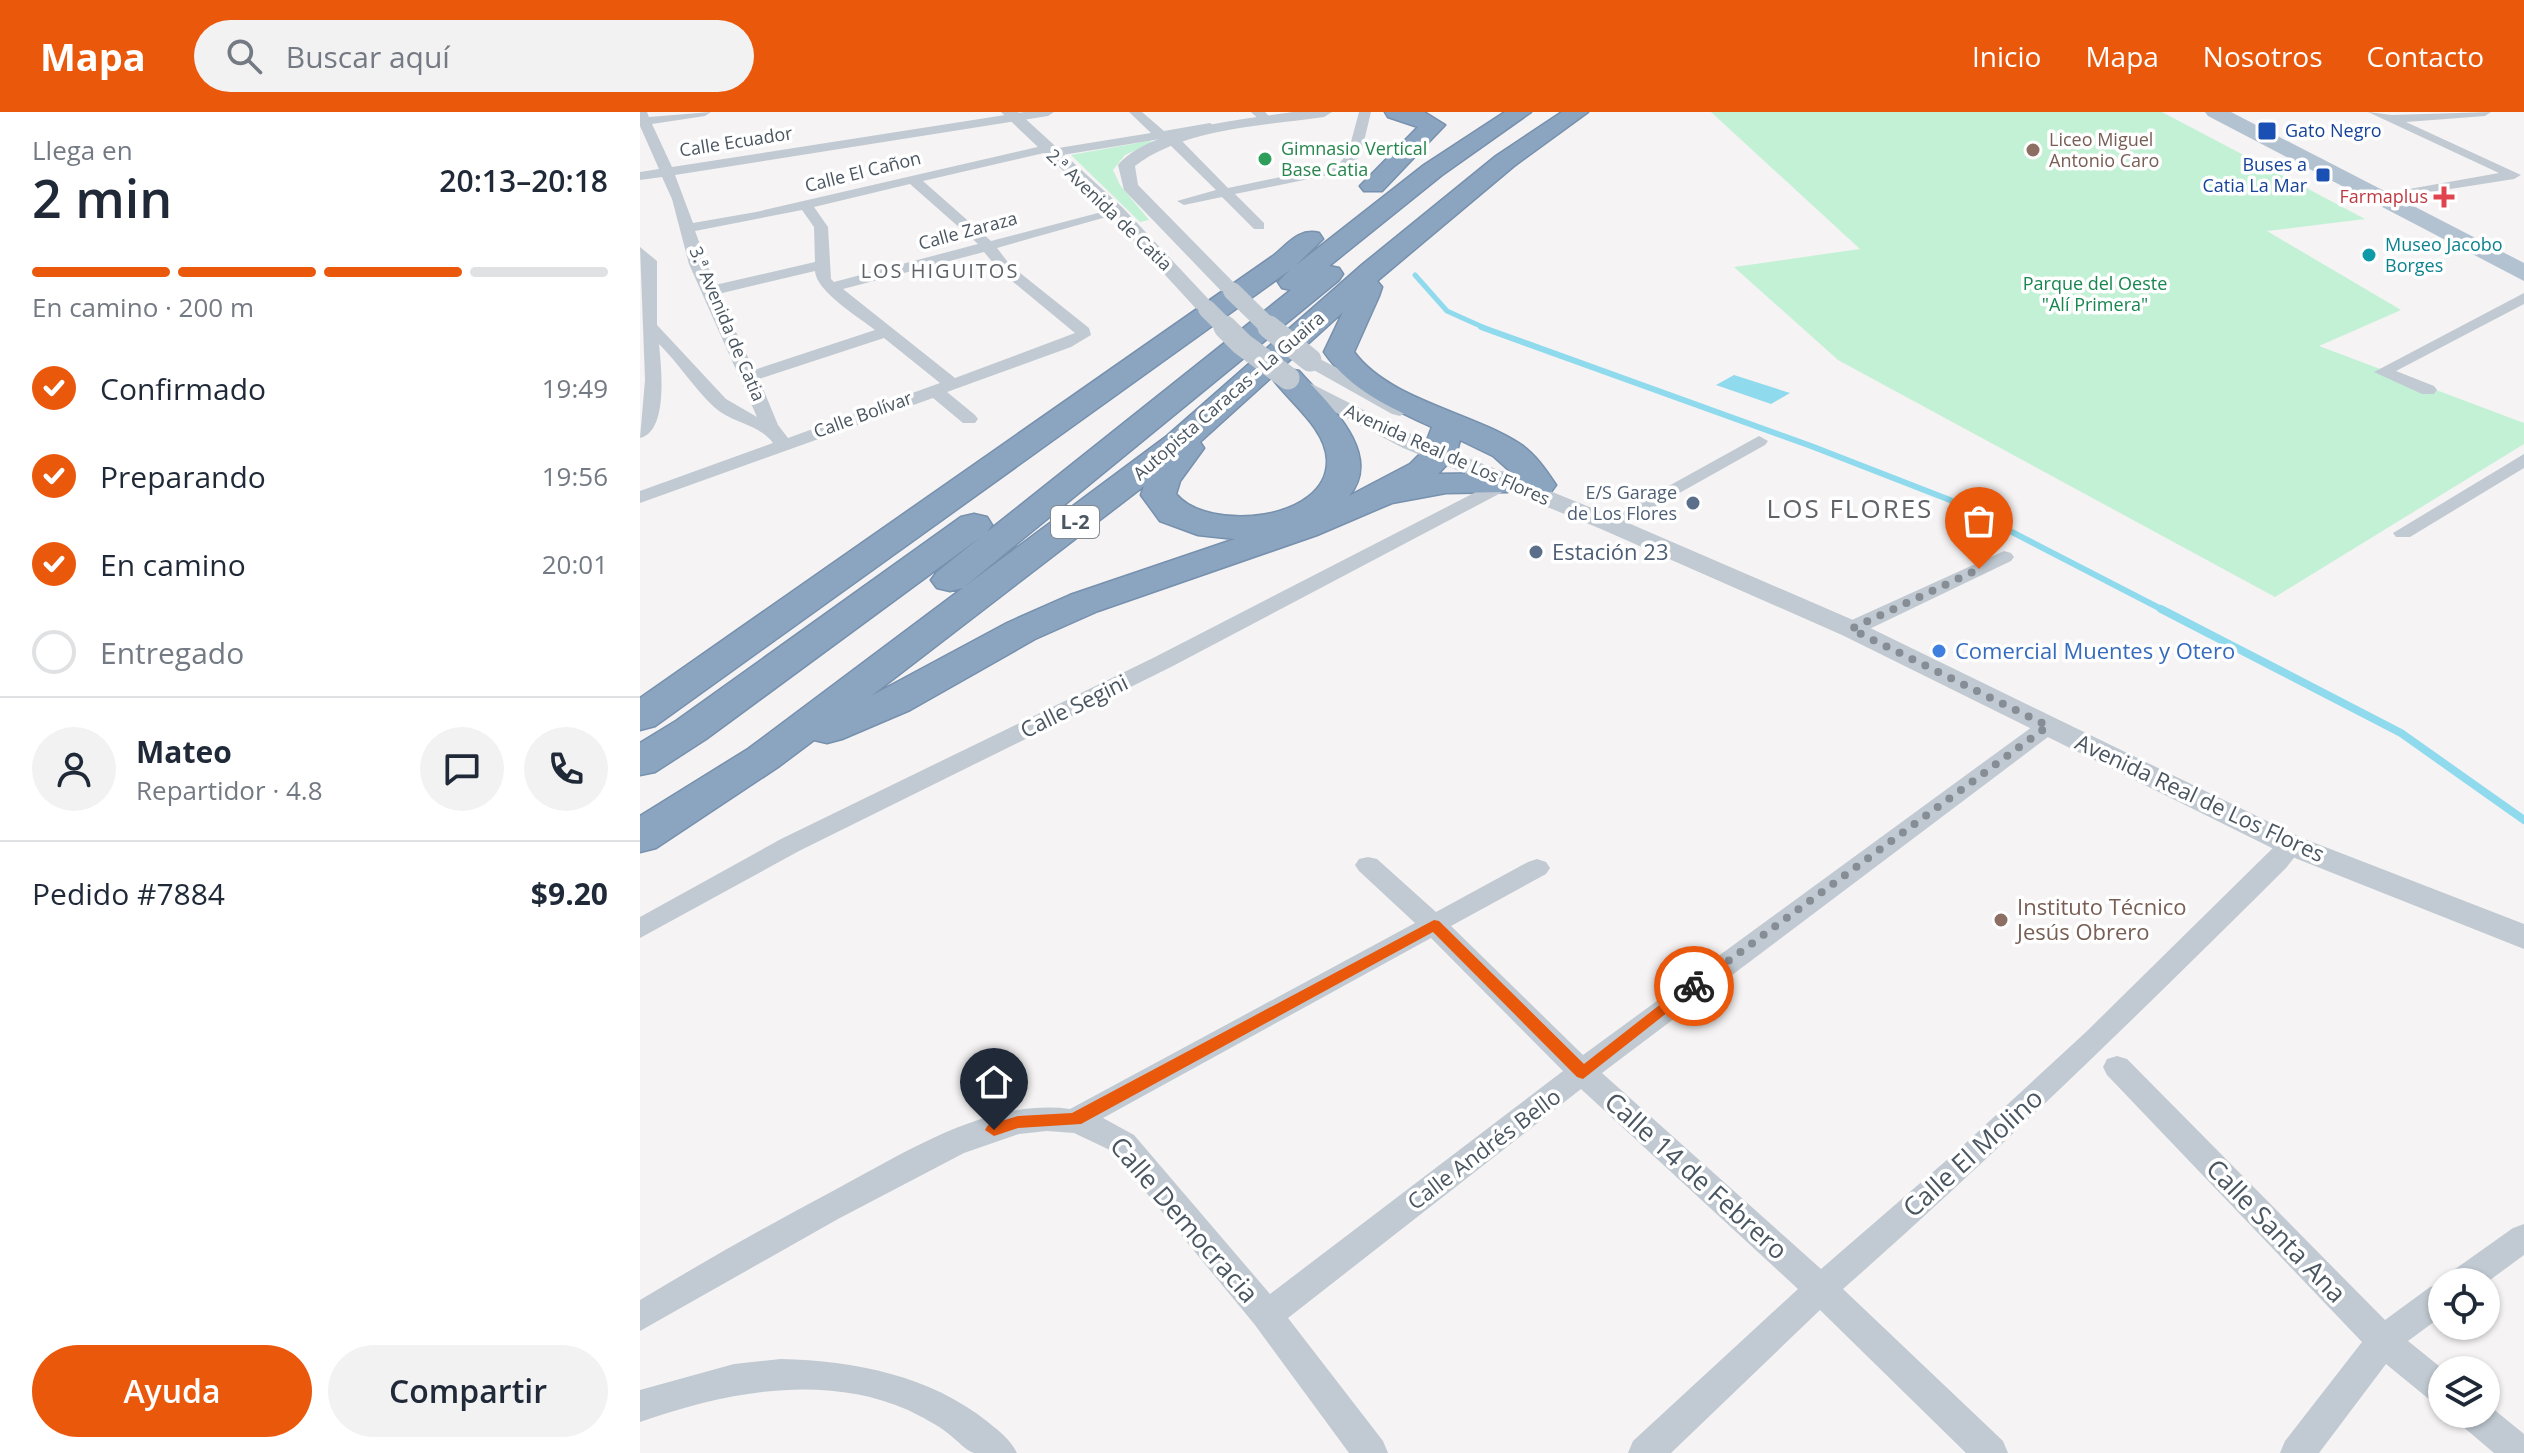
<!DOCTYPE html>
<html lang="es">
<head>
<meta charset="utf-8">
<style>
	body { margin:0; font-family:"Open Sans",sans-serif; background:#f2f2f3; color:#1f2937; height:100vh; display:flex; flex-direction:column; font-size:30px; white-space:nowrap }
	* { box-sizing:border-box; margin:0 }
	p { font-size:26px; color:#747a83 }
	.icon { flex:none; width:44px; height:44px; fill:none; stroke:currentColor; stroke-width:2; stroke-linecap:round; stroke-linejoin:round }
	.map { position:relative; flex:1; overflow:hidden }
	.panel { display:flex; flex-direction:column; background:#fff; width:640px }
	.panel>* { flex:none }
	.fabs { position:absolute; left:1788px; top:1156px; display:grid; gap:16px }
	.fabs a { display:grid; place-items:center; width:72px; height:72px; border-radius:50%; background:#fff; box-shadow:0 2px 6px #0004; font-size:40px }
	.pin { position:absolute; display:grid; place-items:center; width:68px; height:68px; color:#fff; margin:-82px -34px; border-radius:50% 50% 50% 0; rotate:-45deg; box-shadow:0 0 8px #0007 }
	.pin .icon { rotate:45deg }
	.courier { position:absolute; display:grid; place-items:center; width:80px; height:80px; margin:-40px; border:6px solid #ea580c; border-radius:50%; background:#fff; color:#222; box-shadow:0 2px 10px #0007 }
	.head em { font-style:normal; font-weight:600 }
	.head div { display:flex; flex-direction:column-reverse }
	.head { display:flex; align-items:center; justify-content:space-between; height:136px; padding:0 32px }
	h1 { font-size:52px; font-weight:600; line-height:60px }
	.bar { display:grid; grid-template-columns:repeat(4,1fr); gap:12px 8px; align-content:center; height:96px; padding:0 32px }
	.bar i { height:10px; border-radius:6px; background:#e0e1e3 }
	.bar .selected { background:#ea580c }
	.bar p { grid-column:span 4 }
	.line { display:flex; align-items:center; gap:20px; padding:0 32px; border-top:2px solid #e0e1e3 }
	.line div { flex:1 }
	.round { display:grid; place-items:center; flex:none; width:84px; height:84px; border-radius:42px; background:#f2f2f3 }
	ol { padding:0 32px; list-style:none }
	li { display:flex; align-items:center; gap:24px; height:88px }
	li p { margin-inline-start:auto }
	li .icon { padding:8px; border-radius:50%; background:#ea580c; color:#fff; stroke-width:4 }
	li:last-child { color:#747a83 }
	li i { width:44px; height:44px; border:4px solid #e0e1e3; border-radius:50% }
	.action { display:flex; gap:16px; margin-top:auto; padding:16px 32px }
	.action a { flex:1; height:92px; border-radius:48px; background:#ea580c; color:#fff; font-size:32px; font-weight:600; line-height:92px; text-align:center }
	.action a+a { background:#f2f2f3; color:#1f2937 }
	header { display:flex; align-items:center; gap:48px; box-sizing:border-box; height:112px; padding:0 40px; background:#ea580c; color:#fff }
	header strong { font-size:38px }
	nav { display:flex; gap:44px; margin-inline-start:auto; font-size:28px }
	.search { width:560px; height:72px; background:#f2f2f3; display:flex; align-items:center; gap:20px; box-sizing:border-box; padding:0 28px; border-radius:44px; color:#747a83; font-size:30px }
	main { display:flex; flex:1; min-height:0 }
	.map>svg:first-child { display:block }
	.green { fill:#c3f1d5 }
	.water { fill:#90daee }
	.lines { fill:none; stroke-linecap:round; stroke-linejoin:round }
	.stream-far2 { stroke:#90daee; stroke-width:5 }
	.stream-far1 { stroke:#90daee; stroke-width:6 }
	.stream { stroke:#90daee; stroke-width:8 }
	.motorway-casing { stroke:#7690ad; stroke-width:3 }
	.minor { fill:#c1cad2; fill-rule:evenodd }
	.tertiary { fill:#c1cad2; fill-rule:evenodd }
	.primary { fill:#b3c2d1; fill-rule:evenodd }
	.motorway { fill:#8ba5c1; fill-rule:evenodd }
	.tertiary-bridge-far1 { stroke:#c1cad2; stroke-width:18 }
	.tertiary-bridge { stroke:#c1cad2; stroke-width:23 }
	.route { fill:#ea580c }
	.done { stroke:#868d94; stroke-width:8; stroke-dasharray:0 14.4 }
	.transit-dot { fill:#1a4fb4; stroke:#fff; stroke-width:3 }
	.education-dot { fill:#8d6e63; stroke:#fff; stroke-width:3 }
	.leisure-dot { fill:#2e9e5b; stroke:#fff; stroke-width:3 }
	.health-dot { fill:#e0444e; stroke:#fff; stroke-width:3 }
	.culture-dot { fill:#0f9aa8; stroke:#fff; stroke-width:3 }
	.service-dot { fill:#5c6f8a; stroke:#fff; stroke-width:3 }
	.shop-dot { fill:#3f7fe0; stroke:#fff; stroke-width:3 }
	.labels { text-anchor:middle; stroke-width:7; stroke-linejoin:round; paint-order:stroke }
	.far-transit-label { font-size:18px; fill:#164399; stroke:#fff; text-anchor:start }
	.far-education-label { font-size:18px; fill:#785e54; stroke:#fff; text-anchor:start }
	.far-street-label { font-size:18px; fill:#4a5661; stroke:#fff }
	.far-leisure-label { font-size:18px; fill:#27864d; stroke:#fff; text-anchor:start }
	.far-health-label { font-size:18px; fill:#be3a42; stroke:#fff; text-anchor:end }
	.far-culture-label { font-size:18px; fill:#0d838f; stroke:#fff; text-anchor:start }
	.far-park-label { font-size:18px; fill:#17864f; stroke:#fff }
	.far-service-label { font-size:18px; fill:#4e5e75; stroke:#fff; text-anchor:end }
	.far-neighbourhood-label { font-size:20px; letter-spacing:2px; fill:#5f6368; stroke:#fff }
	.shield { fill:#fff; stroke:#808990; stroke-width:2 }
	.shield-label { font-size:20px; font-weight:bold; fill:#4a5661 }
	.service-label { font-size:22px; fill:#4e5e75; stroke:#fff; text-anchor:start }
	.shop-label { font-size:22px; fill:#366cbe; stroke:#fff; text-anchor:start }
	.street-label { font-size:22px; fill:#4a5661; stroke:#fff }
	.education-label { font-size:22px; fill:#785e54; stroke:#fff; text-anchor:start }
	.quarter-label { font-size:26px; letter-spacing:2px; fill:#5f6368; stroke:#fff }
	.near-street-label { font-size:26px; fill:#4a5661; stroke:#fff }
</style>
</head>
<body>
<header>
<strong>Mapa</strong>
<div class="search"><svg class="icon" aria-label="search" viewBox="0 0 24 24"><circle cx="10" cy="10" r="6"/><path d="M15 15l6 6"/></svg>Buscar aquí</div>
<nav><a>Inicio</a><a>Mapa</a><a>Nosotros</a><a>Contacto</a></nav>
</header>
<main>
<section class="panel">
<div class="head"><div><h1>2 min</h1><p>Llega en</p></div><em>20:13–20:18</em></div>
<div class="bar"><i class="selected"></i><i class="selected"></i><i class="selected"></i><i></i><p>En camino · 200 m</p></div>
<ol>
<li><svg class="icon" aria-label="check" viewBox="0 0 24 24"><path d="M5 12l5 5 9-10"/></svg>Confirmado<p>19:49</p></li>
<li><svg class="icon" aria-label="check" viewBox="0 0 24 24"><path d="M5 12l5 5 9-10"/></svg>Preparando<p>19:56</p></li>
<li><svg class="icon" aria-label="check" viewBox="0 0 24 24"><path d="M5 12l5 5 9-10"/></svg>En camino<p>20:01</p></li>
<li><i></i>Entregado</li>
</ol>
<div class="line" style="height:144px"><a class="round"><svg class="icon" aria-label="person" viewBox="0 0 24 24"><circle cx="12" cy="8" r="4"/><path d="M4 21q1-7 8-7t8 7"/></svg></a><div><b>Mateo</b><p>Repartidor · 4.8</p></div><a class="round"><svg class="icon" aria-label="chat" viewBox="0 0 24 24"><path d="M4 5h16v11H9l-5 4z"/></svg></a><a class="round"><svg class="icon" aria-label="phone" viewBox="0 0 24 24"><path d="M5 4h4l2 5-3 2q2 4 5 5l2-3 5 2v4C11 20 4 13 5 4z"/></svg></a></div>
<div class="line" style="height:104px"><div>Pedido #7884</div><b>$9.20</b></div>
<div class="action"><a>Ayuda</a><a>Compartir</a></div>
</section>
<div class="map">
<svg width="1884" height="1341" viewBox="0 0 1884 1341">
	<rect width="100%" height="100%" fill="#f5f3f3"/>
	<path class="green" d="M 1071,0 L 1522,0 L 1725,107 L 1627,119 L 1761,198 L 1679,234 L 1884,311 L 1884,332 L 1635,485 L 1198,248 L 1094,155 L 1220,137 Z
		M 509,29 L 513,30 L 485,43 L 473,58 L 480,73 L 509,108 L 500,110 L 431,43 Z"/>
	<path class="water" d="M 1094,263 L 1150,281 L 1131,292 L 1076,273 Z"/>
	<g class="lines">
		<path class="stream-far2" d="M 775,163 L 807,199 L 847,217"/>
		<path class="stream-far1" d="M 841,215 L 1171,334 L 1310,388 L 1525,499"/>
		<path class="stream" d="M 1521,497 L 1761,621 L 1884,708"/>
		<g class="motorway-casing">
			<path id="motorway" d="M 745,0 L 784,0 L 805,13 L 742,79 L 724,79 L 720,74 L 778,15 L 748,5 Z
				M 865,0 L 891,0 L 802,63 L 689,154 L 699,156 L 703,162 L 699,168 L 324,475 L 527,324 L 723,152 L 856,44 L 922,0 L 948,0 L 874,54 L 737,169 L 742,175 L 739,184 L 714,240 C 749,288 831,300 880,332 C 895,342 906,358 916,373 L 911,380 C 899,383 890,384 882,374 L 867,380 L 806,381 L 752,391 L 677,423 L 458,499 L 395,527 L 270,598 L 202,627 L 187,631 L 174,628 L 138,655 L 16,736 L 0,740 L 0,704 L 108,637 L 323,476 L 310,479 L 297,476 L 291,468 L 297,460 L 342,424 L 66,627 L 15,660 L 0,663 L 0,631 L 36,609 L 321,405 L 334,402 L 347,405 L 352,413 L 347,420 L 651,178 L 642,176 L 638,170 L 650,158 L 15,614 L 0,618 L 0,586 L 633,144 C 648,132 659,116 679,121 L 683,127 L 655,154 L 784,53 ZM 703,200 L 684,240 C 710,278 751,296 792,315 L 783,339 L 770,352 L 709,384 C 745,341 686,290 659,259 L 648,257 L 638,259 ZM 636,261 L 632,266 C 649,290 686,316 687,348 C 689,409 568,421 536,382 L 540,369 L 564,336 L 560,330 ZM 820,328 L 853,344 L 872,361 L 798,362 L 816,343 ZM 504,374 L 501,383 L 520,409 L 558,423 L 595,427 L 430,483 L 367,511 L 231,584 Z"/>
		</g>
		<path class="minor" d="M 0,0 L 7,0 L 9,5 L 71,0 L 65,4 L 12,12 L 32,55 L 384,0 L 414,0 L 408,4 L 35,63 L 53,111 L 116,100 L 406,33 L 412,37 L 511,21 L 489,0 L 502,0 L 524,19 L 570,11 L 576,15 L 570,19 L 410,45 L 404,41 L 283,69 L 351,129 L 477,96 L 484,100 L 357,136 L 370,153 L 449,216 L 451,223 L 431,235 L 307,280 L 335,303 L 338,307 L 335,311 L 323,311 L 293,286 L 0,391 L 0,379 L 133,331 C 118,311 93,312 74,295 C 54,276 39,252 19,232 C 21,254 29,319 0,326 L 5,268 L 0,135 L 17,149 L 17,213 L 86,287 L 117,305 L 49,152 L 32,87 L 22,65 L 0,68 L 0,60 L 19,57 L 0,14 ZM 270,72 L 338,132 L 194,170 L 191,167 L 188,115 L 174,95 ZM 162,98 L 174,115 L 175,150 L 75,173 L 55,119 ZM 344,140 L 360,159 L 435,221 L 315,266 L 203,177 ZM 175,159 C 176,179 217,204 235,218 L 114,258 L 78,182 ZM 244,226 L 300,271 L 148,326 L 138,313 L 119,267 Z
			M 611,0 L 625,0 L 634,9 L 624,12 Z
			M 719,0 L 731,0 L 721,42 L 708,59 L 595,82 L 624,111 L 624,117 L 614,117 L 582,85 L 544,93 L 537,89 L 576,78 L 529,32 L 529,26 L 539,26 L 588,76 L 698,53 L 708,41 Z
			M 1728,0 L 1752,3 L 1851,0 L 1845,4 L 1766,10 L 1881,63 L 1874,67 L 1753,86 L 1753,80 L 1758,79 L 1859,61 Z
			M 1884,181 L 1884,192 L 1756,259 L 1794,274 L 1797,278 L 1794,282 L 1782,282 L 1734,260 Z
			M 1119,324 L 1128,329 L 1125,333 L 977,416 L 963,416 L 960,412 Z
			M 1884,342 L 1884,356 L 1770,425 L 1756,425 L 1753,421 Z
			M 867,364 L 876,370 L 874,374 L 531,555 L 159,739 L 0,826 L 0,805 L 141,727 L 515,545 Z
			M 1364,439 L 1371,441 L 1374,445 L 1371,449 L 1219,522 L 1203,522 L 1200,517 L 1203,512 Z
			M 1408,607 L 1416,609 L 1420,614 L 1416,619 L 962,961 L 1181,1157 L 1316,1040 L 1446,920 L 1642,727 L 1651,725 L 1660,727 L 1664,733 L 1646,756 C 1501,900 1356,1042 1203,1177 L 1363,1329 L 1368,1341 L 1326,1341 L 1180,1198 L 1031,1341 L 988,1341 L 993,1329 L 1158,1177 L 941,977 L 648,1206 L 743,1329 L 748,1341 L 709,1341 L 615,1213 L 472,1039 L 434,1021 L 407,1019 L 379,1022 L 324,1041 L 198,1107 L 0,1219 L 0,1188 C 63,1150 127,1114 191,1080 C 262,1043 346,986 430,997 L 775,811 L 719,759 L 715,753 L 719,747 L 728,745 L 737,747 L 796,800 L 888,750 L 897,747 L 906,750 L 910,756 L 906,762 L 811,814 L 943,943 L 1400,609 ZM 791,826 L 923,959 L 630,1182 L 494,1023 L 463,1006 Z
			M 1477,944 L 1487,947 L 1745,1208 L 1790,1175 L 1802,1171 L 1802,1204 L 1768,1229 L 1804,1258 L 1802,1293 L 1790,1288 L 1746,1252 L 1679,1341 L 1640,1341 L 1645,1329 L 1722,1230 L 1467,963 L 1463,955 L 1467,947 Z
			M 1884,1112 L 1884,1143 L 1846,1171 L 1807,1170 L 1811,1160 L 1873,1116 Z
			M 141,1247 C 215,1249 289,1263 348,1310 C 360,1320 370,1327 377,1341 C 364,1341 347,1341 334,1341 C 326,1339 317,1328 310,1323 C 298,1313 282,1305 268,1298 C 182,1260 84,1281 0,1310 L 0,1278 L 94,1252 Z
			M 1846,1291 L 1884,1322 L 1884,1341 L 1854,1341 L 1821,1313 L 1816,1302 L 1846,1302 Z"/>
		<path class="tertiary" d="M 361,0 L 378,0 L 483,96 L 574,193 L 577,197 L 574,201 L 560,201 L 471,104 Z
			M 653,0 L 692,0 L 684,5 C 623,14 545,16 495,54 L 498,73 L 602,179 L 599,183 L 585,183 L 484,78 L 478,53 C 510,15 606,7 653,0 Z
			M 670,242 L 768,292 L 771,297 L 760,304 L 752,302 L 663,252 L 660,248 L 663,244 Z
			M 650,261 L 779,326 L 979,407 L 1220,511 L 1662,726 L 1884,812 L 1884,837 L 1640,740 L 1202,523 L 961,417 L 763,336 L 642,272 L 639,267 Z"/>
		<path class="primary" d="M 1565,0 L 1591,0 L 1884,151 L 1884,169 L 1568,4 Z"/>
		<use href="#motorway" class="motorway"/>
		<path class="tertiary-bridge-far1" d="M 592,179 L 631,217
			M 567,197 L 587,217"/>
		<path class="tertiary-bridge" d="M 585,215 L 602,232 L 648,266
			M 629,215 L 670,248"/>
	</g>
	<path class="route" d="M 794,808 L 799,809 L 944,952 L 1049,870 L 1054,869 L 1061,874 L 943,967 L 937,965 L 793,820 L 441,1012 L 378,1016 L 354,1024 L 345,1018 L 348,1013 L 378,1004 L 432,1001 Z"/>
	<g class="lines">
		<path class="done" d="M 1054,874 L 1408,614 L 1211,517 L 1339,457"/>
	</g>
	<g class="transit-dot">
		<rect x="1617" y="9" width="20" height="20" rx="4"/>
		<rect x="1675" y="55" width="16" height="16" rx="4"/>
	</g>
	<g class="education-dot">
		<circle cx="1393" cy="38" r="8"/>
		<circle cx="1361" cy="808" r="8"/>
	</g>
	<circle class="leisure-dot" cx="625" cy="47" r="8"/>
	<path class="health-dot" d="M1800 73h8v8h8v8h-8v8h-8v-8h-8v-8h8z"/>
	<circle class="culture-dot" cx="1729" cy="143" r="8"/>
	<g class="service-dot">
		<circle cx="1053" cy="391" r="8"/>
		<circle cx="896" cy="440" r="8"/>
	</g>
	<circle class="shop-dot" cx="1299" cy="539" r="8"/>
	<g class="labels">
		<g class="far-transit-label">
			<text x="1645" y="25">Gato Negro</text>
			<text x="1667" y="59" text-anchor="end">Buses a<tspan x="1667" dy="21">Catia La Mar</tspan></text>
		</g>
		<g class="far-education-label">
			<text x="1409" y="34">Liceo Miguel<tspan x="1409" dy="21">Antonio Caro</tspan></text>
		</g>
		<g class="far-street-label">
			<text transform="translate(96 30) rotate(-9)" y="6">Calle Ecuador</text>
			<text transform="translate(223 60) rotate(-14)" y="6">Calle El Cañon</text>
			<text transform="translate(469 98) rotate(44)" y="6">2.ª Avenida de Catia</text>
			<text transform="translate(328 119) rotate(-15)" y="6">Calle Zaraza</text>
			<text transform="translate(87 212) rotate(67)" y="6">3.ª Avenida de Catia</text>
			<text transform="translate(589 284) rotate(-41)" y="6">Autopista Caracas - La Guaira</text>
			<text transform="translate(223 303) rotate(-20)" y="6">Calle Bolívar</text>
			<text transform="translate(807 343) rotate(24)" y="6">Avenida Real de Los Flores</text>
		</g>
		<g class="far-leisure-label">
			<text x="641" y="43">Gimnasio Vertical<tspan x="641" dy="21">Base Catia</tspan></text>
		</g>
		<g class="far-health-label">
			<text x="1788" y="91">Farmaplus</text>
		</g>
		<g class="far-culture-label">
			<text x="1745" y="139">Museo Jacobo<tspan x="1745" dy="21">Borges</tspan></text>
		</g>
		<g class="far-park-label">
			<text x="1455" y="178">Parque del Oeste<tspan x="1455" dy="21">"Alí Primera"</tspan></text>
		</g>
		<g class="far-service-label">
			<text x="1037" y="387">E/S Garage<tspan x="1037" dy="21">de Los Flores</tspan></text>
		</g>
		<g class="far-neighbourhood-label">
			<text x="300" y="166">LOS HIGUITOS</text>
		</g>
		<rect class="shield" x="411" y="394" width="48" height="32" rx="6"/>
		<g class="shield-label">
			<text x="435" y="417">L-2</text>
		</g>
		<g class="service-label">
			<text x="912" y="448">Estación 23</text>
		</g>
		<g class="shop-label">
			<text x="1315" y="547">Comercial Muentes y Otero</text>
		</g>
		<g class="street-label">
			<text transform="translate(434 594) rotate(-26)" y="8">Calle Segini</text>
			<text transform="translate(1560 686) rotate(25)" y="8">Avenida Real de Los Flores</text>
			<text transform="translate(844 1037) rotate(-37)" y="8">Calle Andrés Bello</text>
		</g>
		<g class="education-label">
			<text x="1377" y="803">Instituto Técnico<tspan x="1377" dy="25">Jesús Obrero</tspan></text>
		</g>
		<g class="quarter-label">
			<text x="1210" y="406">LOS FLORES</text>
		</g>
		<g class="near-street-label">
			<text transform="translate(1333 1041) rotate(-42)" y="9">Calle El Molino</text>
			<text transform="translate(1056 1064) rotate(42)" y="9">Calle 14 de Febrero</text>
			<text transform="translate(544 1108) rotate(49)" y="9">Calle Democracia</text>
			<text transform="translate(1636 1119) rotate(46)" y="9">Calle Santa Ana</text>
		</g>
	</g>
</svg>
<div class="fabs">
<a><svg class="icon" aria-label="locate" viewBox="0 0 24 24"><circle cx="12" cy="12" r="6"/><path d="M12 2v4M12 18v4M2 12h4M18 12h4"/></svg></a>
<a><svg class="icon" aria-label="layers" viewBox="0 0 24 24"><path d="M12 4l9 5-9 5-9-5zM3 14l9 5 9-5"/></svg></a>
</div>
<div class="pin" style="left:1339px;top:457px;background:#ea580c"><svg class="icon" aria-label="bag" viewBox="0 0 24 24"><path d="M5 8h14l-1 12H6zM9 8a3 3 0 0 1 6 0"/></svg></div>
<div class="pin" style="left:354px;top:1018px;background:#1f2937"><svg class="icon" aria-label="home" viewBox="0 0 24 24"><path d="M3 11l9-7 9 7M6 9v11h12V9"/></svg></div>
<div class="courier" style="left:1054px;top:874px"><svg class="icon" aria-label="bike" viewBox="0 0 24 24"><circle cx="6" cy="16" r="4"/><circle cx="18" cy="16" r="4"/><path d="M6 16l4-8h5l3 8M10 8l3 8H6M13 5h3"/></svg></div>
</div>
</main>
</body>
</html>
